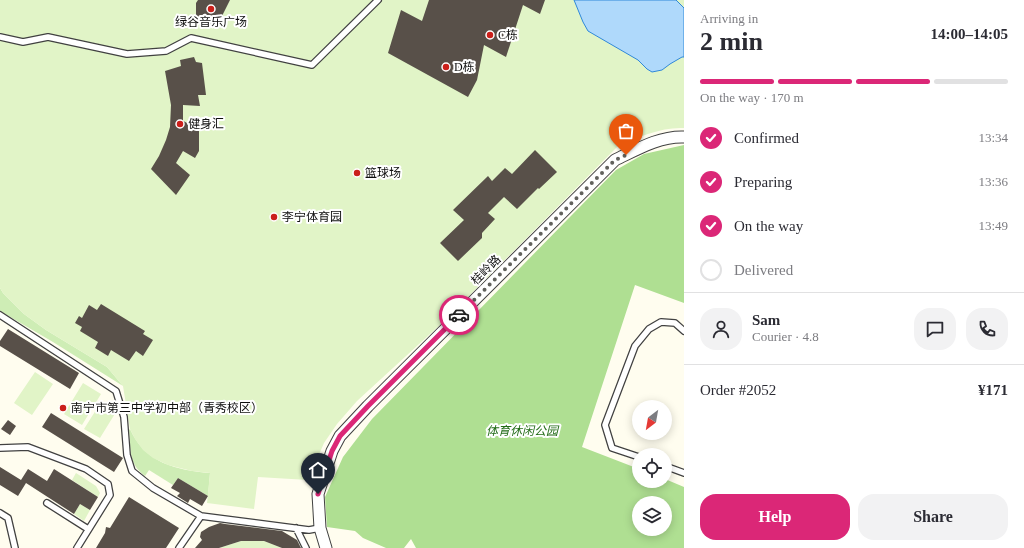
<!DOCTYPE html>
<html lang="en">
<head>
<meta charset="utf-8">
<style>
	body { margin:0; font-family:"Times New Roman","Noto Sans SC",serif; background:#f2f2f3; color:#2b2b33; height:100vh; display:flex; flex-direction:column; font-size:15px; white-space:nowrap }
	* { box-sizing:border-box; margin:0 }
	p { font-size:13px; color:#7c7c81 }
	.icon { flex:none; width:22px; height:22px; fill:none; stroke:currentColor; stroke-width:2; stroke-linecap:round; stroke-linejoin:round }
	.map { position:relative; flex:1; overflow:hidden }
	.sheet { display:flex; flex-direction:column; background:#fff; width:340px }
	.sheet>* { flex:none }
	.needle { width:26px; rotate:211deg }
	.controls { position:absolute; left:632px; top:400px; display:grid; gap:8px }
	.controls a { display:grid; place-items:center; width:40px; height:40px; border-radius:50%; background:#fff; box-shadow:0 2px 10px #0003; font-size:20px }
	.pin { position:absolute; display:grid; place-items:center; width:34px; height:34px; color:#fff; margin:-41px -17px; border-radius:50% 50% 50% 0; rotate:-45deg; box-shadow:0 0 4px #0007 }
	.pin .icon { rotate:45deg }
	.courier { position:absolute; display:grid; place-items:center; width:40px; height:40px; margin:-20px; border:3px solid #db2777; border-radius:50%; background:#fff; color:#222; box-shadow:0 1px 5px #0007 }
	.overview em { font-style:normal; font-weight:700 }
	.overview div { display:flex; flex-direction:column-reverse }
	.overview { display:flex; align-items:center; justify-content:space-between; height:68px; padding:0 16px }
	h1 { font-size:26px; font-weight:700; line-height:30px }
	.bar { display:grid; grid-template-columns:repeat(4,1fr); gap:6px 4px; align-content:center; height:48px; padding:0 16px }
	.bar i { height:5px; border-radius:3px; background:#e1e1e2 }
	.bar .active { background:#db2777 }
	.bar p { grid-column:span 4 }
	.line { display:flex; align-items:center; gap:10px; padding:0 16px; border-top:1px solid #e1e1e2 }
	.line div { flex:1 }
	.round { display:grid; place-items:center; flex:none; width:42px; height:42px; border-radius:16px; background:#f2f2f3 }
	ol { padding:0 16px; list-style:none }
	li { display:flex; align-items:center; gap:12px; height:44px }
	li p { margin-inline-start:auto }
	li .icon { padding:4px; border-radius:50%; background:#db2777; color:#fff; stroke-width:4 }
	li:last-child { color:#7c7c81 }
	li i { width:22px; height:22px; border:2px solid #e1e1e2; border-radius:50% }
	.primary-button { display:flex; gap:8px; margin-top:auto; padding:8px 16px }
	.primary-button a { flex:1; height:46px; border-radius:16px; background:#db2777; color:#fff; font-size:16px; font-weight:700; line-height:46px; text-align:center }
	.primary-button a+a { background:#f2f2f3; color:#2b2b33 }
	main { display:flex; flex:1; min-height:0 }
	.map>svg:first-child { display:block }
	.green { fill:#ceedb5 }
	.forest { fill:#afdf92; fill-rule:evenodd }
	.pitch { fill:#e1f4c7 }
	.water { fill:#afd9fb; stroke:#2f88d9 }
	.building { fill:#585049 }
	.lines { fill:none; stroke-linecap:round; stroke-linejoin:round }
	.lane-casing { stroke:#414141; stroke-width:8 }
	.street-casing { stroke:#414141; stroke-width:13 }
	.lane { stroke:#fff; stroke-width:5.5 }
	.street { stroke:#fff; stroke-width:11 }
	.done { stroke:#62625d; stroke-width:4; stroke-dasharray:0 7.2 }
	.route { stroke:#db2777; stroke-width:5 }
	.poi-dot { fill:#ca1f1a; stroke:#fff; stroke-width:1.5 }
	.labels { text-anchor:middle; stroke-width:4; stroke-linejoin:round; paint-order:stroke }
	.poi-label { font-size:12px; fill:#0e0e0e; stroke:#fff; text-anchor:start }
	.street-label { font-size:12px; fill:#0e0e0e; stroke:#fff }
	.park-label { font-size:12px; font-style:italic; fill:#236c18; stroke:#fff }
</style>
</head>
<body>
<main>
<div class="map">
<svg width="684" height="548" viewBox="0 0 684 548">
	<rect width="100%" height="100%" fill="#fffdef"/>
	<path class="green" d="M 0,288 L 3,293 L 24,314 L 46,330 L 107,367 L 123,386 L 53,342 L 0,311 Z
		M 130,429 C 145,463 176,470 210,473 L 208,496 L 178,478 L 173,485 L 149,470 L 145,476 C 128,463 131,450 129,430 Z"/>
	<path class="forest" d="M 684,145 L 684,303 L 635,285 L 582,447 L 639,469 L 639,481 L 665,481 L 665,479 L 684,487 L 684,548 L 416,548 L 411,539 L 404,548 L 386,548 L 363,538 L 355,531 L 327,527 L 325,497 L 343,457 L 372,419 L 616,170 L 644,154 ZM 639,503 L 665,503 L 665,529 L 639,529 Z"/>
	<path class="pitch" d="M 0,0 L 684,0 L 684,128 C 661,127 639,137 618,146 L 442,323 L 357,401 L 337,424 L 324,443 L 308,480 L 258,477 L 254,509 L 207,503 L 210,473 L 192,471 L 168,465 L 153,458 L 143,450 L 135,439 L 130,429 L 123,386 L 107,367 L 46,330 L 24,314 L 3,293 L 0,288 Z
		M 35,372 L 53,384 L 32,415 L 14,403 Z
		M 83,383 L 101,394 L 82,425 L 64,414 Z
		M 101,402 L 116,412 L 100,438 L 84,429 Z
		M 76,473 L 96,486 L 100,493 L 98,497 L 72,480 Z
		M 80,504 L 90,510 L 84,521 L 74,514 Z
		M 241,541 L 264,541 L 282,548 L 219,548 Z"/>
	<path class="water" d="M 574,0 L 676,0 L 684,8 L 684,57 L 682,57 L 670,64 L 662,70 L 652,72 L 647,69 L 638,60 L 588,31 L 583,22 Z"/>
	<path class="building" d="M 198,0 L 230,0 L 222,16 L 214,25 L 202,25 L 196,15 L 196,3 Z
		M 429,0 L 545,0 L 540,14 L 523,5 L 506,57 L 484,45 L 477,80 L 468,97 L 388,53 L 401,10 L 422,21 Z
		M 194,57 L 196,62 L 202,63 L 206,95 L 198,95 L 200,106 L 183,105 L 183,121 L 199,128 L 199,151 L 195,158 L 183,151 L 176,163 L 190,175 L 176,195 L 151,169 L 159,156 L 166,140 L 170,127 L 171,105 L 165,71 L 181,66 L 180,60 Z
		M 535,150 L 557,172 L 539,189 L 538,188 L 517,209 L 504,197 L 488,213 L 495,219 L 482,233 L 482,238 L 458,261 L 440,243 L 464,220 L 453,210 L 488,176 L 492,181 L 505,168 L 512,174 Z
		M 101,304 L 145,331 L 143,334 L 153,340 L 143,356 L 136,351 L 129,361 L 111,350 L 108,356 L 95,348 L 98,342 L 80,331 L 82,327 L 75,323 L 79,316 L 82,318 L 89,305 L 97,310 Z
		M 8,329 L 79,373 L 70,389 L 0,346 L 0,341 Z
		M 51,413 L 123,458 L 114,472 L 42,427 Z
		M 8,420 L 16,426 L 10,435 L 1,429 Z
		M 0,467 L 21,480 L 28,469 L 47,481 L 54,469 L 98,497 L 90,510 L 80,504 L 74,514 L 26,483 L 18,496 L 0,485 Z
		M 178,478 L 208,496 L 202,506 L 190,499 L 188,503 L 177,496 L 180,493 L 171,488 Z
		M 129,497 L 179,528 L 166,548 L 96,548 L 105,533 L 106,527 L 110,528 Z
		M 220,523 L 225,524 L 282,531 L 297,540 L 301,548 L 282,548 L 264,541 L 241,541 L 219,548 L 195,548 L 202,540 L 200,537 L 201,532 L 209,527 Z"/>
	<g class="lines">
		<g class="lane-casing">
			<path id="lane" d="M 0,37 L 23,42 L 48,37 L 127,54 L 166,51 L 191,38 L 312,65 L 378,0
				M 0,315 L 116,391 L 124,417 L 127,455 L 132,471 L 153,488 L 201,516 L 309,530 L 320,528
				M 0,448 L 28,447 L 86,469 L 108,484 L 110,495 L 77,548
				M 639,457 L 612,448 L 605,425 L 635,346 L 649,329 L 661,322 L 675,323 L 684,331
				M 665,466 L 684,473
				M 47,503 L 88,529
				M 0,513 L 8,518 L 15,548
				M 296,528 L 306,548
				M 179,548 L 201,516"/>
		</g>
		<g class="street-casing">
			<path id="street" d="M 326,548 L 320,528 L 318,494 L 332,451 L 340,436 L 368,406 L 615,160 C 636,150 659,136 684,137"/>
		</g>
		<use href="#lane" class="lane"/>
		<use href="#street" class="street"/>
	</g>
	<g class="lines">
		<path class="done" d="M 459,315 L 615,160 L 626,155"/>
		<path class="route" d="M 318,494 L 332,451 L 340,436 L 368,406 L 459,315"/>
	</g>
	<g class="poi-dot">
		<circle cx="211" cy="9" r="4"/>
		<circle cx="490" cy="35" r="4"/>
		<circle cx="446" cy="67" r="4"/>
		<circle cx="180" cy="124" r="4"/>
		<circle cx="357" cy="173" r="4"/>
		<circle cx="274" cy="217" r="4"/>
		<circle cx="63" cy="408" r="4"/>
	</g>
	<g class="labels">
		<g class="poi-label">
			<text x="211" y="26" text-anchor="middle">绿谷音乐广场</text>
			<text x="498" y="39">C栋</text>
			<text x="454" y="71">D栋</text>
			<text x="188" y="128">健身汇</text>
			<text x="365" y="177">篮球场</text>
			<text x="282" y="221">李宁体育园</text>
			<text x="71" y="412">南宁市第三中学初中部（青秀校区）</text>
		</g>
		<g class="street-label">
			<text transform="translate(486 270) rotate(-45)" y="4">桂岭路</text>
		</g>
		<g class="park-label">
			<text x="522" y="435">体育休闲公园</text>
		</g>
	</g>
</svg>
<div class="controls">
<a><svg class="needle" viewBox="-14 -14 28 28"><path d="M0-13l5 13h-10z" fill="#e53935"/><path d="M0 13l5-13h-10z" fill="#7c7c81"/></svg></a>
<a><svg class="icon" aria-label="locate" viewBox="0 0 24 24"><circle cx="12" cy="12" r="6"/><path d="M12 2v4M12 18v4M2 12h4M18 12h4"/></svg></a>
<a><svg class="icon" aria-label="layers" viewBox="0 0 24 24"><path d="M12 4l9 5-9 5-9-5zM3 14l9 5 9-5"/></svg></a>
</div>
<div class="pin" style="left:626px;top:155px;background:#ea580c"><svg class="icon" aria-label="bag" viewBox="0 0 24 24"><path d="M5 8h14l-1 12H6zM9 8a3 3 0 0 1 6 0"/></svg></div>
<div class="pin" style="left:318px;top:494px;background:#1f2937"><svg class="icon" aria-label="home" viewBox="0 0 24 24"><path d="M3 11l9-7 9 7M6 9v11h12V9"/></svg></div>
<div class="courier" style="left:459px;top:315px"><svg class="icon" aria-label="car" viewBox="0 0 24 24"><path d="M5 17H2v-5l4-1 3-4h7l3 4 3 1v5h-3M9 17h6M6 11h13"/><circle cx="7" cy="17" r="2"/><circle cx="17" cy="17" r="2"/></svg></div>
</div>
<section class="sheet">
<div class="overview"><div><h1>2 min</h1><p>Arriving in</p></div><em>14:00–14:05</em></div>
<div class="bar"><i class="active"></i><i class="active"></i><i class="active"></i><i></i><p>On the way · 170 m</p></div>
<ol>
<li><svg class="icon" aria-label="check" viewBox="0 0 24 24"><path d="M5 12l5 5 9-10"/></svg>Confirmed<p>13:34</p></li>
<li><svg class="icon" aria-label="check" viewBox="0 0 24 24"><path d="M5 12l5 5 9-10"/></svg>Preparing<p>13:36</p></li>
<li><svg class="icon" aria-label="check" viewBox="0 0 24 24"><path d="M5 12l5 5 9-10"/></svg>On the way<p>13:49</p></li>
<li><i></i>Delivered</li>
</ol>
<div class="line" style="height:72px"><a class="round"><svg class="icon" aria-label="person" viewBox="0 0 24 24"><circle cx="12" cy="8" r="4"/><path d="M4 21q1-7 8-7t8 7"/></svg></a><div><b>Sam</b><p>Courier · 4.8</p></div><a class="round"><svg class="icon" aria-label="chat" viewBox="0 0 24 24"><path d="M4 5h16v11H9l-5 4z"/></svg></a><a class="round"><svg class="icon" aria-label="phone" viewBox="0 0 24 24"><path d="M5 4h4l2 5-3 2q2 4 5 5l2-3 5 2v4C11 20 4 13 5 4z"/></svg></a></div>
<div class="line" style="height:52px"><div>Order #2052</div><b>¥171</b></div>
<div class="primary-button"><a>Help</a><a>Share</a></div>
</section>
</main>
</body>
</html>
